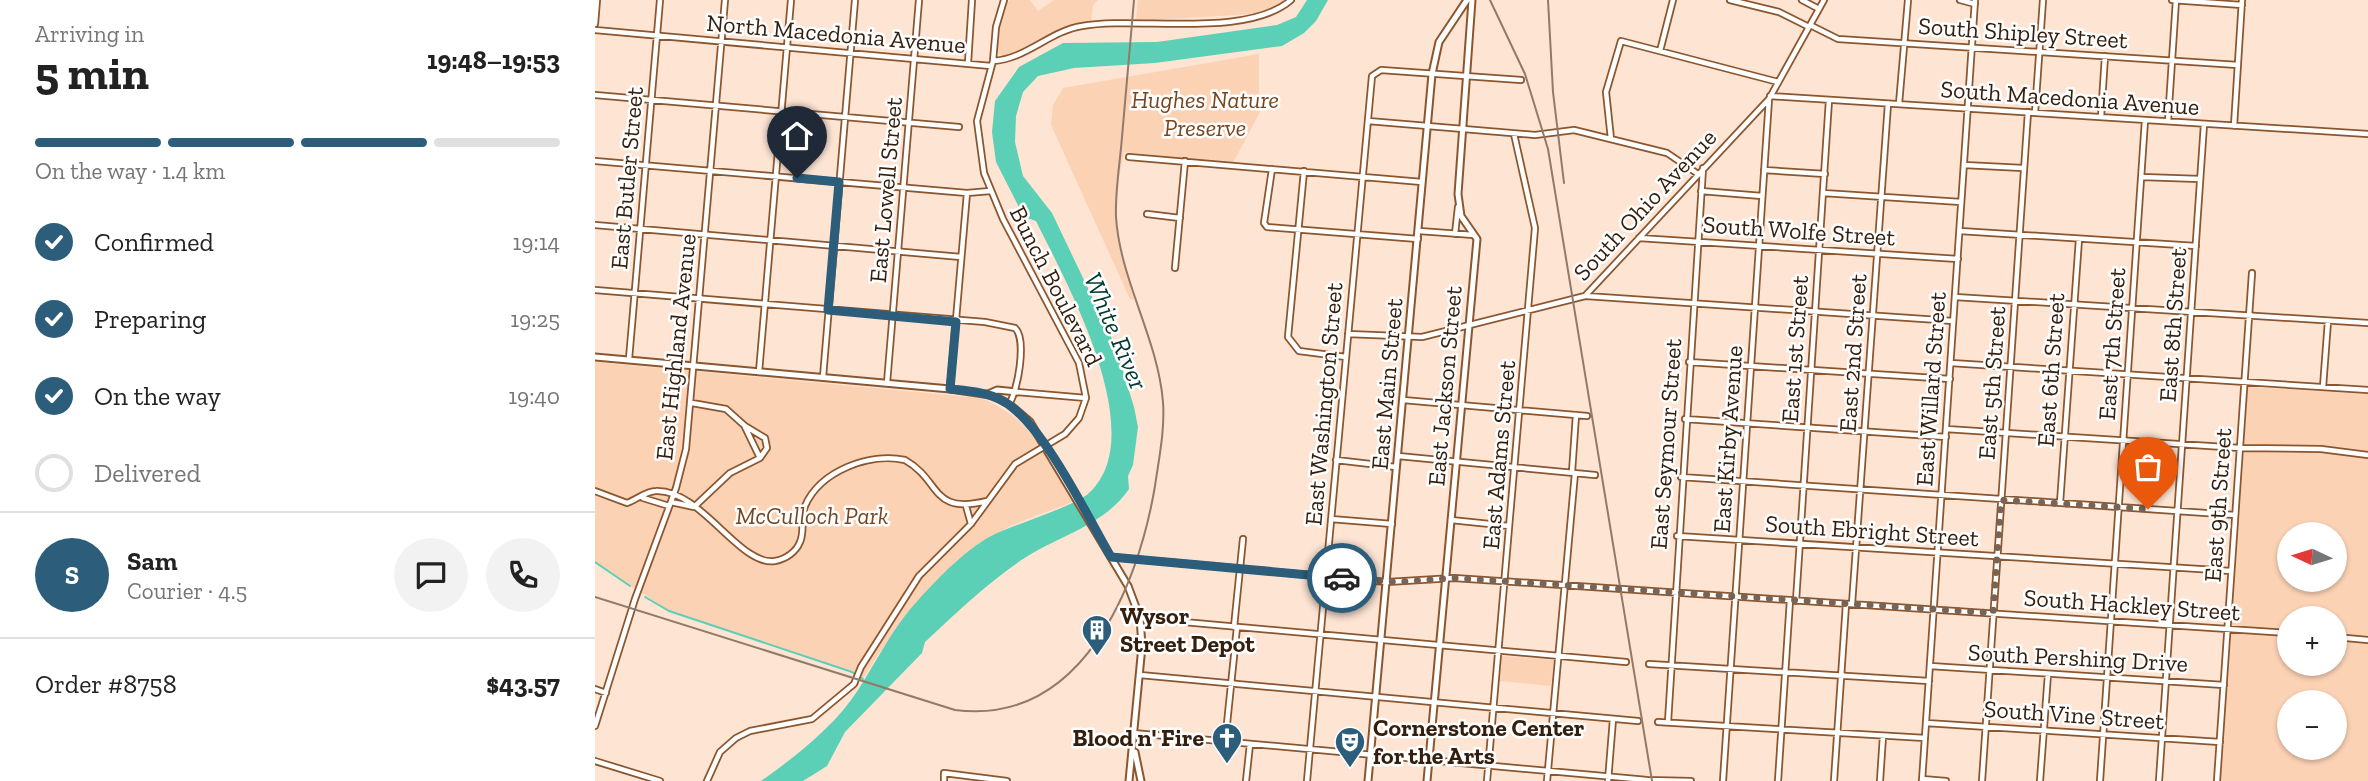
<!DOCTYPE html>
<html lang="en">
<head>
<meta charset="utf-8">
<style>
	body { margin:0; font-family:"Zilla Slab",serif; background:#f2f2f2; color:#222; height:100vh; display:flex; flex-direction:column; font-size:26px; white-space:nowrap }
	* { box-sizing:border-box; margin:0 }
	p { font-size:23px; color:#767676 }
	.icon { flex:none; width:38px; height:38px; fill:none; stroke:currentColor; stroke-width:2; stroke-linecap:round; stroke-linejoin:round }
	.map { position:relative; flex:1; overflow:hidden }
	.sheet { display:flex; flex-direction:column; background:#fff; width:595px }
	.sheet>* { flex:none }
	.needle { width:46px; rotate:274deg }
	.fabs { position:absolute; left:1682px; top:522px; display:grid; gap:14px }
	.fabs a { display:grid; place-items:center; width:70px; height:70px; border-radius:50%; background:#fff; box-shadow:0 2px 5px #0004; font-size:35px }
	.pin { position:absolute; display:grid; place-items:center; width:60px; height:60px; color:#fff; margin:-72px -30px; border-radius:50% 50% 50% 0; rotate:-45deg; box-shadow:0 0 7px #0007 }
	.pin .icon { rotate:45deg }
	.courier { position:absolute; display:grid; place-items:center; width:70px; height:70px; margin:-35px; border:5px solid #2c5e7b; border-radius:50%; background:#fff; color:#222; box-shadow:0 2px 9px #0007 }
	.summary em { font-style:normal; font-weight:800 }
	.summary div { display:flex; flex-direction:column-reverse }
	.summary { display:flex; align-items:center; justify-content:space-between; height:119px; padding:0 35px }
	h1 { font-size:46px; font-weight:800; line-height:52px }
	.bar { display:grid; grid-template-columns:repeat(4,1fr); gap:10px 7px; align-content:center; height:84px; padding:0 35px }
	.bar i { height:9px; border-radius:5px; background:#e0e0e0 }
	.bar .on { background:#2c5e7b }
	.bar p { grid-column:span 4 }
	.line { display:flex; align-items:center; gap:18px; padding:0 35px; border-top:2px solid #e0e0e0 }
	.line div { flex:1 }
	.round { display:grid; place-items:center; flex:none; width:74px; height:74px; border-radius:37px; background:#f2f2f2 }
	ol { padding:0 35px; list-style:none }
	li { display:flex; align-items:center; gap:21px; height:77px }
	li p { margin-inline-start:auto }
	li .icon { padding:7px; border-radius:50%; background:#2c5e7b; color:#fff; stroke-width:4 }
	li:last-child { color:#767676 }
	li i { width:38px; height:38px; border:4px solid #e0e0e0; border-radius:50% }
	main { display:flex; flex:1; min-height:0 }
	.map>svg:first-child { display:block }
	.green { fill:#fcd2b5; fill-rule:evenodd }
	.water { fill:#5bd0b6 }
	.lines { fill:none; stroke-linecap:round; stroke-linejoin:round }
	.stream { stroke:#5bd0b6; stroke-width:2 }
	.minor-casing { stroke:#8b562e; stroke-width:8 }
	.major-casing { stroke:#8b562e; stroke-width:9 }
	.minor { stroke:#fff; stroke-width:4.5 }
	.major { stroke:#fff; stroke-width:5 }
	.rail { stroke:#917a69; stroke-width:2 }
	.done { stroke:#7a6352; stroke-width:7; stroke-dasharray:0 12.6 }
	.route { stroke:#2c5e7b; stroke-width:9 }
	.labels { text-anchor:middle; stroke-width:5; stroke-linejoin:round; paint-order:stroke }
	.street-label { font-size:24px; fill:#341e0d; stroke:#fff }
	.park-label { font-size:24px; font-style:italic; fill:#77461f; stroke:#fff }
	.poi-label { font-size:24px; font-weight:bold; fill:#341e0d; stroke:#fff; text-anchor:start }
	.water-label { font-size:26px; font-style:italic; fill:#013a30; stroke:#fff }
</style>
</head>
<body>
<main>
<section class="sheet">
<div class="summary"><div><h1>5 min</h1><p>Arriving in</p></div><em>19:48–19:53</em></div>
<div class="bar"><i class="on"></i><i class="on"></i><i class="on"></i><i></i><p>On the way · 1.4 km</p></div>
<ol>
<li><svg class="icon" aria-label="check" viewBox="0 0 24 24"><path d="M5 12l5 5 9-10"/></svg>Confirmed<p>19:14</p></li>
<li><svg class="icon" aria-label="check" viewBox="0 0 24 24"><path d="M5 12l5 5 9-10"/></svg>Preparing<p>19:25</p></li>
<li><svg class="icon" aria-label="check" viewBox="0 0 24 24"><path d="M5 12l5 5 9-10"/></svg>On the way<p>19:40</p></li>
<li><i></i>Delivered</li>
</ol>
<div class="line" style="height:126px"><b class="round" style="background:#2c5e7b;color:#fff">S</b><div><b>Sam</b><p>Courier · 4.5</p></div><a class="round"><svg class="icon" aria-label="chat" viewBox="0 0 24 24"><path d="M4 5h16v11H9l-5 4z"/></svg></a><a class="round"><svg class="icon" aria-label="phone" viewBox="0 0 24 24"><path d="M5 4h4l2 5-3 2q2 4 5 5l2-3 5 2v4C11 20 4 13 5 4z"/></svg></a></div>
<div class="line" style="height:91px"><div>Order #8758</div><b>$43.57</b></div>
</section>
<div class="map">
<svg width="1773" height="781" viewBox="0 0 1773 781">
	<rect width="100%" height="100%" fill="#fde4d3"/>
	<path class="green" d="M 415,0 L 435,0 L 443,11 L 459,0 L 503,0 L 498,5 L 496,22 L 464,30 L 409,57 L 402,52 C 402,35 402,13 415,0 Z
		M 543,0 L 689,0 L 675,9 L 658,14 L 541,21 Z
		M 664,54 L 664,100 L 667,108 L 637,165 L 529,152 C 515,216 523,239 539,300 L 535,299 L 456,125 L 458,105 L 468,88 Z
		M 0,362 L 385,398 C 438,418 450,456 477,502 C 451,513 421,521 397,536 C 341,569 302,625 268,679 L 257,672 L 74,611 L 0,562 Z
		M 1653,387 L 1773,394 L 1773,781 L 1626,781 ZM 1694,534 L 1740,534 L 1740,579 L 1694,579 ZM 1694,618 L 1740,618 L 1740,663 L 1694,663 ZM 1694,702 L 1740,702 L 1740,747 L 1694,747 Z
		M 907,656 L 959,660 L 956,686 L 905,681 Z"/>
	<path class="water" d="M 712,0 L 733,0 L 721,21 L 709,33 L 687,46 L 560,63 L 479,68 L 443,76 L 428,92 L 421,116 L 420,142 L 428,176 L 457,213 L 520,345 L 539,407 L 543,427 L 538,465 L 533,476 L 534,489 C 510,525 463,536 428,559 C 392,583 361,613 330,642 L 327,653 L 250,732 L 232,766 L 208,781 L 166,781 C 200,757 240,726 263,690 C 283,659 299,625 325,598 C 345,576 374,546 402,533 C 422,524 482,505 494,493 C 557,435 471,282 441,221 L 429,217 L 401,162 L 397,132 L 400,101 L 424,67 L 468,43 L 562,42 L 682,25 L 701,17 Z"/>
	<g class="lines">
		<path class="stream" d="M 0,562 L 35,586
			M 50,597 L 74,611 L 257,672 L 268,679"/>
		<g class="minor-casing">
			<path id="minor" d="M 1135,0 L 1184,12 L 1214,27
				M 1207,0 L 1224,9
				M 1365,0 L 1380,4
				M 1577,0 L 1647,5
				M 0,24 L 2,0
				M 1215,25 L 1243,39 L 1643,65
				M 0,30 L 396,66
				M 1065,51 L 1078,0
				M 398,61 L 401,27 L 409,0
				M 373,63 L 377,0
				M 0,95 L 364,127
				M 1175,96 L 1773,134
				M 1304,104 L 1313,0
				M 1440,113 L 1448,0
				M 1506,117 L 1510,56
				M 773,121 L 940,135 L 979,130 L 1072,153 L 1103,174
				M 1573,121 L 1581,0
				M 1639,126 L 1647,0
				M 1016,139 L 1011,92 L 1026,41 L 1183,82
				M 534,157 L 827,182
				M 0,161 L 372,193 L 395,191
				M 1369,165 L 1428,168
				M 677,169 L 669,223 L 672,227 L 823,239
				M 1169,170 L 1230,174
				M 709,171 L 693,337 L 704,351 L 751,357
				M 1547,177 L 1605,179
				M 1106,191 L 1167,196
				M 1228,193 L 1366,202
				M 552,214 L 585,218
				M 0,225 L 366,257
				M 824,231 L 879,235
				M 1365,231 L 1601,246
				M 860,234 L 863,207
				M 1044,238 L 1363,259
				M 580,268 L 590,161
				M 0,290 L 390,322 L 420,328 C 432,339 423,391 414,404
				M 991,296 L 1358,321
				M 1360,297 L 1773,323
				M 753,334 L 827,337 L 990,296 L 1174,99 L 1229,0
				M 34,359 L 65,0
				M 1094,362 L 1355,379
				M 1356,363 L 1773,390
				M 164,372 L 196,0
				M 228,377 L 260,0
				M 292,383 L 324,0
				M 1728,387 L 1733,321
				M 355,389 L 372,193
				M 422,392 L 491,398
				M 808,400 L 992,416
				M 1090,419 L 1351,437
				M 150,427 L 165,458
				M 1351,429 L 1645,448 L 1726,449 L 1773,455
				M 803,456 L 1000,475
				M 741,460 L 801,467
				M 977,472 L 981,415
				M 1086,477 L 1640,515
				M 0,491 L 32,503 C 41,500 51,491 61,491 C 106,489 145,567 180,561 C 191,559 201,552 205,542 C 210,531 205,518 210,506 C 225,471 275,452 310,460 C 347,481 335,515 392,501
				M 48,498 L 74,506
				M 76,502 L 99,507 L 135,473 L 165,458 L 172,448 L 170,438 L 150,426 L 131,409 L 97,403
				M 1465,503 L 1484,239
				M 371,506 L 376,524
				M 736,519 L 797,524
				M 856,520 L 914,526
				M 1082,536 L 1636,571
				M 516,557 L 792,582 L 859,578 L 1694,633
				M 1201,601 L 1234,100
				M 1257,604 L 1293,104
				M 545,618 L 1031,662
				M 639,627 L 648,539
				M 1740,637 L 1773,640
				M 1054,664 L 1334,681
				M 1335,666 L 1629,685
				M 545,675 L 1043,721
				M 0,689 L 11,693
				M 1063,722 L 1330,738
				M 1073,722 L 1108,168
				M 1331,723 L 1625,742
				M 0,726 L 40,599 L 81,488 L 91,449 L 130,0
				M 538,733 L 1052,780 L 1096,781
				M 630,743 L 642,627
				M 0,761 L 65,781
				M 1327,779 L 1351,781
				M 112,781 L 125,752 L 141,738 L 155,731 L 217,719 L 259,684 L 266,667 L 324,576 L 376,524 L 420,464 L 470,434 L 484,418 L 491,398 L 484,363 L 408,219 L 389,173 L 382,121 L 398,61 C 431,59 455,31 487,26 C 542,16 651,39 696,0
				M 349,781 L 349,773 L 412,781
				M 651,781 L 655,744
				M 712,781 L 777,76 L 786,70 L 926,80
				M 892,781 L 940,228 L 919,134
				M 952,781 L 980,473
				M 1013,781 L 1018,719
				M 1128,781 L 1174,99
				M 1183,781 L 1195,600
				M 1239,781 L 1251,604
				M 1285,781 L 1288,736
				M 1327,781 L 1380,0
				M 1387,781 L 1433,112
				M 1445,781 L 1453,674
				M 1505,781 L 1550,120
				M 1564,781 L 1609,124
				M 1622,781 L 1657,273"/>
		</g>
		<g class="major-casing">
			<path id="major" d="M 0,357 L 355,389 L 396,395 L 414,404 L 435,422 L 533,586 L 545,618 L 547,646 L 534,781
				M 393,394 L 402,390 L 422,392
				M 540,752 L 546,781
				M 773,781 L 837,74 L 844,42 L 872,0
				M 832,781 L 882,239 L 866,216 L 863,194 L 877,0"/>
		</g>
		<use href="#minor" class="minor"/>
		<use href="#major" class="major"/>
		<path class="rail" d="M 895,0 L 930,74 L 953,149 L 1057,781
			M 953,0 L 958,92 L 969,183
			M 0,597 L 360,710 C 487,726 543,587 560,486 C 564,458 570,430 568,402 C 563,339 525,280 521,217 C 520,191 525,163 527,137 C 531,92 535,46 539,0"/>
	</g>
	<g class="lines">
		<path class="done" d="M 747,578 L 801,582 L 859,578 L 1398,613 L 1406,500 L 1553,509"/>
		<path class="route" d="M 202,178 L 244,182 L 233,310 L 361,322 L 355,389 C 374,391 392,392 408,401 C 448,423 492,516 516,557 L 747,578"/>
	</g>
	<defs>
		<g id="building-pin" transform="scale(1.575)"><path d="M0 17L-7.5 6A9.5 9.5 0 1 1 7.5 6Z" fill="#2c5e7b" stroke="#fff"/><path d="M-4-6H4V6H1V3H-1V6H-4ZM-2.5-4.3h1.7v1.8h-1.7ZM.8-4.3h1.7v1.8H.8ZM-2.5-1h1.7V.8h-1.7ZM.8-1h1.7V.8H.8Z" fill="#fff"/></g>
		<g id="church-pin" transform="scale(1.575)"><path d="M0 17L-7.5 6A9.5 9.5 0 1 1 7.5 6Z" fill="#2c5e7b" stroke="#fff"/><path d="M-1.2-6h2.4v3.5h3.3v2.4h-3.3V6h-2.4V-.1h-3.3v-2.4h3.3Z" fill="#fff"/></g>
		<g id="theatre-pin" transform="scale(1.575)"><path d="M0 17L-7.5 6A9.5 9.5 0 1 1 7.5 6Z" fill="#2c5e7b" stroke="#fff"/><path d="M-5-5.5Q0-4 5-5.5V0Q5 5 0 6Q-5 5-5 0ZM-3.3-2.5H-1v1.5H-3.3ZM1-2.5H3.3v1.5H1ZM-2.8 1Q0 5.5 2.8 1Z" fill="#fff"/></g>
	</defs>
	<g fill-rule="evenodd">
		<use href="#building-pin" x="502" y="630"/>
		<use href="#church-pin" x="632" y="738"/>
		<use href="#theatre-pin" x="755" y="742"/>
	</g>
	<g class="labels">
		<g class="street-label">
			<text transform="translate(1428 33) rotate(4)" y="8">South Shipley Street</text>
			<text transform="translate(241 34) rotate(5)" y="8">North Macedonia Avenue</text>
			<text transform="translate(1475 98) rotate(4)" y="8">South Macedonia Avenue</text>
			<text transform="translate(32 178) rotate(-85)" y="8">East Butler Street</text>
			<text transform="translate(291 190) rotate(-85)" y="8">East Lowell Street</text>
			<text transform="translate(1050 205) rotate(-47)" y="8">South Ohio Avenue</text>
			<text transform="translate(1204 231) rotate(4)" y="8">South Wolfe Street</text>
			<text transform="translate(461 286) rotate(63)" y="8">Bunch Boulevard</text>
			<text transform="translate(1578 325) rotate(-86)" y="8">East 8th Street</text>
			<text transform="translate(1517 344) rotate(-86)" y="8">East 7th Street</text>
			<text transform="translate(81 347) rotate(-84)" y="8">East Highland Avenue</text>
			<text transform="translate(1200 349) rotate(-86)" y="8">East 1st Street</text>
			<text transform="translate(1258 353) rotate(-86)" y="8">East 2nd Street</text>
			<text transform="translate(1456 370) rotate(-86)" y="8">East 6th Street</text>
			<text transform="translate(1397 383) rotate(-86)" y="8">East 5th Street</text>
			<text transform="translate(792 384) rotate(-85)" y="8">East Main Street</text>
			<text transform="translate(850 386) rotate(-85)" y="8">East Jackson Street</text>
			<text transform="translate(1336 389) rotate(-86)" y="8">East Willard Street</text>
			<text transform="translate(729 404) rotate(-85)" y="8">East Washington Street</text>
			<text transform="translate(1133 439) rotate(-86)" y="8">East Kirby Avenue</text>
			<text transform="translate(1071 444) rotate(-86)" y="8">East Seymour Street</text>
			<text transform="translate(904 455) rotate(-85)" y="8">East Adams Street</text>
			<text transform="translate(1623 505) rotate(-86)" y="8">East 9th Street</text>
			<text transform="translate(1277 531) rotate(4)" y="8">South Ebright Street</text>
			<text transform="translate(1537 605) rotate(4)" y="8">South Hackley Street</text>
			<text transform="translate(1483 658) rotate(3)" y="8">South Pershing Drive</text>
			<text transform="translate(1479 715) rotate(4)" y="8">South Vine Street</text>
		</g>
		<g class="park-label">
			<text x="610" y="108">Hughes Nature<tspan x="610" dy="28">Preserve</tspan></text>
			<text x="217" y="524">McCulloch Park</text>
		</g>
		<g class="poi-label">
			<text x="525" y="624">Wysor<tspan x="525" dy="28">Street Depot</tspan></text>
			<text x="778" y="736">Cornerstone Center<tspan x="778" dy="28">for the Arts</tspan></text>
			<text x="609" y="746" text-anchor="end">Blood n' Fire</text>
		</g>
		<g class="water-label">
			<text transform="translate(521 331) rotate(67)" y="9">White River</text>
		</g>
	</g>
</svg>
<div class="fabs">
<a><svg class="needle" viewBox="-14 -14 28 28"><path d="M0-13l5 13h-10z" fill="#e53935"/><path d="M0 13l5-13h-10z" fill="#767676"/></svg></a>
<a>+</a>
<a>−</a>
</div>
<div class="pin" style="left:1553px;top:509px;background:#ea580c"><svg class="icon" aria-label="bag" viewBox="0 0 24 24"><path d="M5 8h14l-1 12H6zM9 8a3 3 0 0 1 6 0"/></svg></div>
<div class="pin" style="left:202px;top:178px;background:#1f2937"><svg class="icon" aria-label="home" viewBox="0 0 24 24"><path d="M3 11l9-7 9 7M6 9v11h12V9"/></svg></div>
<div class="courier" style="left:747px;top:578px"><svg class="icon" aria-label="car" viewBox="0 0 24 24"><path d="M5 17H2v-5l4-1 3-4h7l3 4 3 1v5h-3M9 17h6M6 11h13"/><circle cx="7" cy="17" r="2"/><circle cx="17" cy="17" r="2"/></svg></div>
</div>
</main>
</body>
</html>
